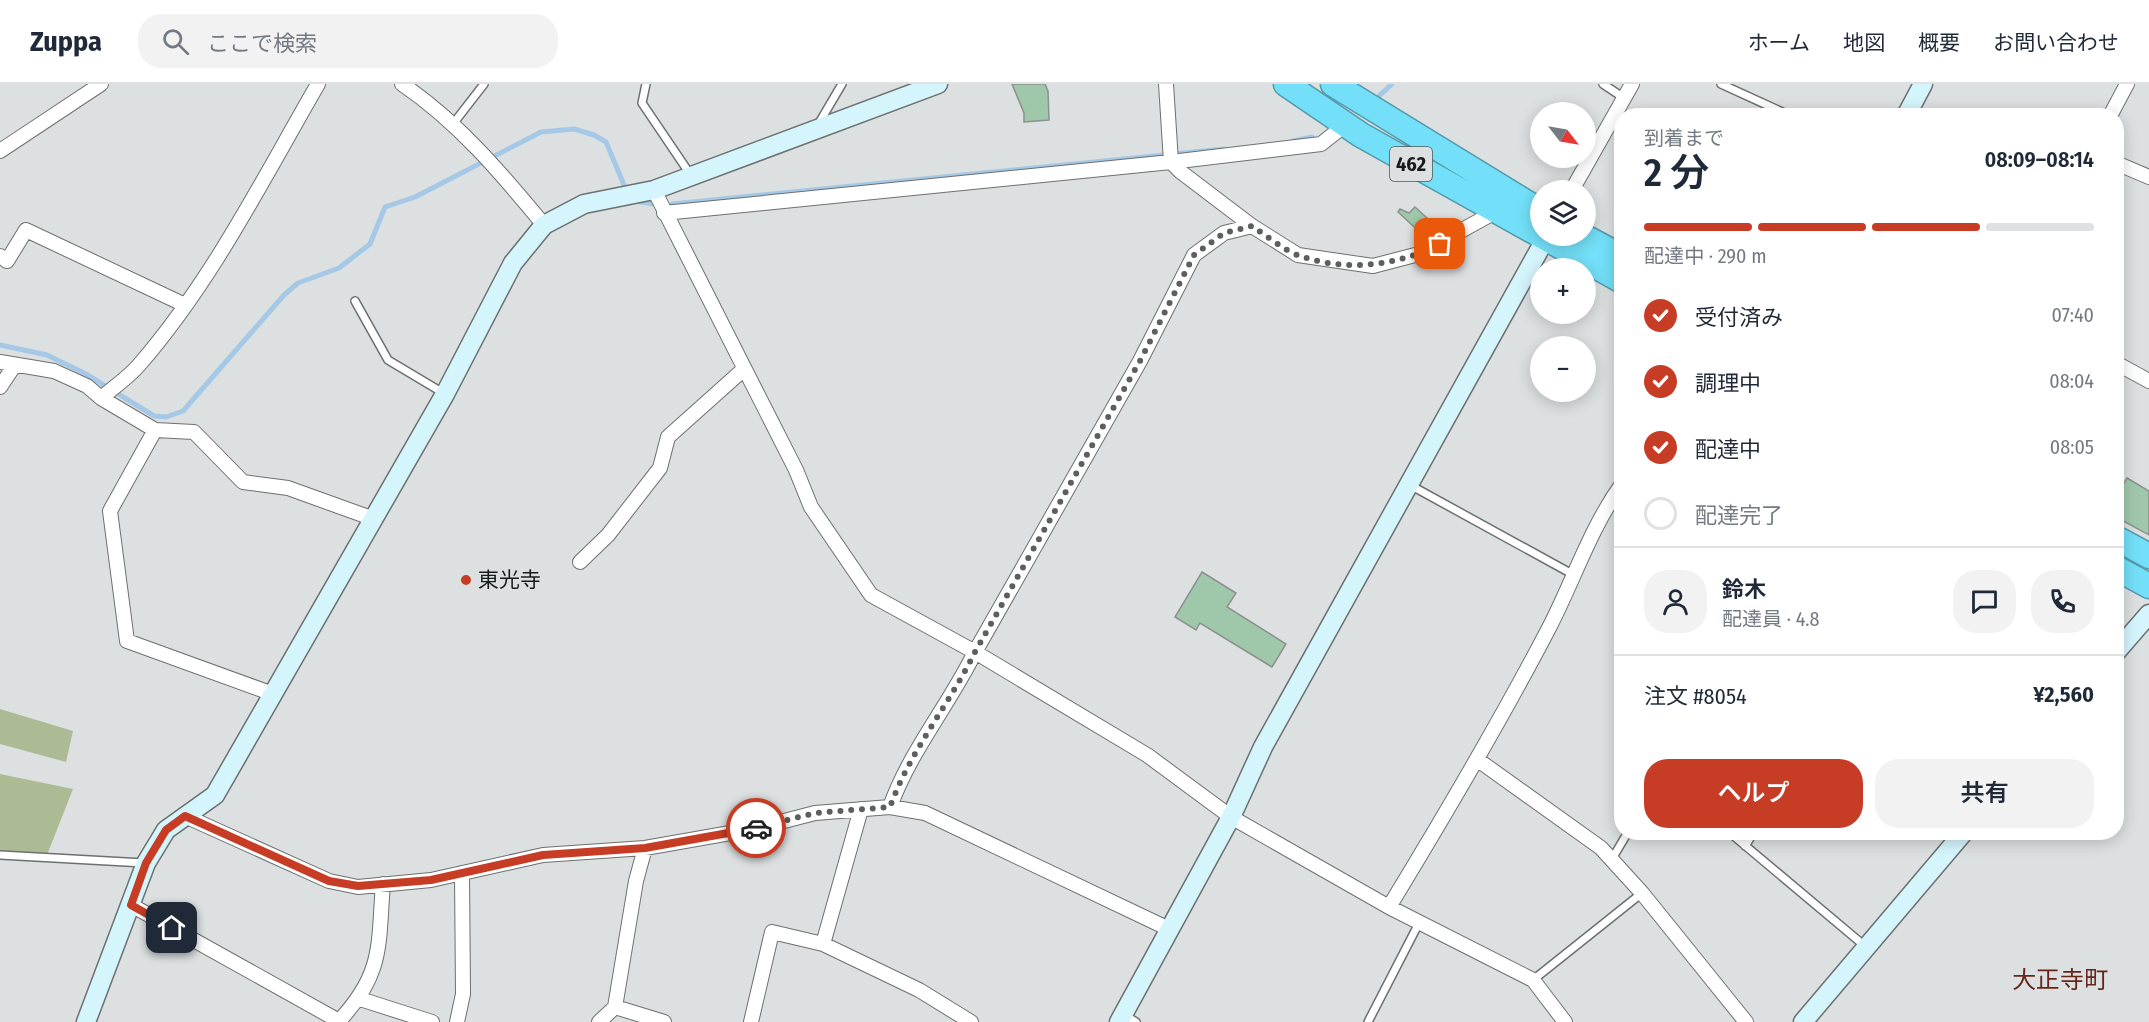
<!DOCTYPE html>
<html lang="ja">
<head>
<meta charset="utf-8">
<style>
	body { margin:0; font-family:"Fira Sans Condensed","Noto Sans JP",sans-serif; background:#f2f2f3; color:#1f2937; height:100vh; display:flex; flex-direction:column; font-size:22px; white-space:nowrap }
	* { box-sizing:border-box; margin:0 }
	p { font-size:20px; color:#747a83 }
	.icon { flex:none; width:33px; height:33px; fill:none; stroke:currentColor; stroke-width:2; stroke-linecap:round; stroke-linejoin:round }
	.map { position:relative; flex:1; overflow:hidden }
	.drawer { position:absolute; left:1614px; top:24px; width:510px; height:732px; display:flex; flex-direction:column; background:#fff; border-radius:24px; box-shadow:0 3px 15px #0003 }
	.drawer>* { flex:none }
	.needle { width:39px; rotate:121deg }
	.fabs { position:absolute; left:1530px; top:18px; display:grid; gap:12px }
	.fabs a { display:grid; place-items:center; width:66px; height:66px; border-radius:50%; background:#fff; box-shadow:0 3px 15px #0003; font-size:30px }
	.pin { position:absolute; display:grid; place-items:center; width:51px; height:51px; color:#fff; margin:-26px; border-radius:12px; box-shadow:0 3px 9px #0006 }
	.courier { position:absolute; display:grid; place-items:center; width:60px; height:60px; margin:-30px; border:4px solid #c73c24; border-radius:50%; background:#fff; color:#222; box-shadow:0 2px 8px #0007 }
	.headline em { font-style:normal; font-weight:600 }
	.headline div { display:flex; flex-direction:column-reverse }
	.headline { display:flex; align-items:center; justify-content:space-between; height:102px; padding:0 30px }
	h1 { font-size:39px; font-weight:600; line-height:45px }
	.bar { display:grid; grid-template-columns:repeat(4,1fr); gap:9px 6px; align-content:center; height:72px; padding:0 30px }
	.bar i { height:8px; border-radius:4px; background:#e0e1e3 }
	.bar .selected { background:#c73c24 }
	.bar p { grid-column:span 4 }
	.line { display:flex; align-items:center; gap:15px; padding:0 30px; border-top:2px solid #e0e1e3 }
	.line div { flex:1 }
	.round { display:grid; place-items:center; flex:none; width:63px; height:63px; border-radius:24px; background:#f2f2f3 }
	ol { padding:0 30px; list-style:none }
	li { display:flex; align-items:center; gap:18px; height:66px }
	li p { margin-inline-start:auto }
	li .icon { padding:6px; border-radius:50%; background:#c73c24; color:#fff; stroke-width:4 }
	li:last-child { color:#747a83 }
	li i { width:33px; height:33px; border:3px solid #e0e1e3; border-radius:50% }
	.button { display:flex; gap:12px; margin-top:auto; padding:12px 30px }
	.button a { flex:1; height:69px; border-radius:24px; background:#c73c24; color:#fff; font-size:24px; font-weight:600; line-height:69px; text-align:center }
	.button a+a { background:#f2f2f3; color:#1f2937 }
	header { display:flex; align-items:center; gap:36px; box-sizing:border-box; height:84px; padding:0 30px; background:#fff; border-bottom:2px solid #e0e1e3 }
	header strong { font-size:28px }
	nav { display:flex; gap:33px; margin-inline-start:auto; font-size:21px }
	.search { width:420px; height:54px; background:#f2f2f3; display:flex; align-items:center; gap:15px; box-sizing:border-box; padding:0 21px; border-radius:24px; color:#747a83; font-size:22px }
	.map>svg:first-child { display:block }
	.green { fill:#adbb94 }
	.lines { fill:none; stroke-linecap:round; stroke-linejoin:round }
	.stream { stroke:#a5c8e7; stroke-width:5 }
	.building { fill:#9fc8ab; stroke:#8d908e; stroke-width:1.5 }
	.lane-casing { stroke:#6c706f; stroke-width:10 }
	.street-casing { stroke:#6c706f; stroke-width:16 }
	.secondary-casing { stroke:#6c706f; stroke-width:21 }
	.highway-casing { stroke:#549aaa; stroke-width:27 }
	.lane { stroke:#fff; stroke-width:7 }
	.street { stroke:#fff; stroke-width:14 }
	.secondary { stroke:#d5f5fd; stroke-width:18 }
	.highway { stroke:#73dff8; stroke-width:24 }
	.done { stroke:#5d5f5f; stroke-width:6; stroke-dasharray:0 10.8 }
	.route { stroke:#c73c24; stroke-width:8 }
	.poi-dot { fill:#c73c24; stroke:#dce0e0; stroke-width:2 }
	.labels { text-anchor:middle; stroke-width:6; stroke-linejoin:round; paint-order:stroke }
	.shield { fill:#dce0e0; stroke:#545555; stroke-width:1.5 }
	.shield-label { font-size:20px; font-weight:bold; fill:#191a1a }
	.poi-label { font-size:21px; fill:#191a1a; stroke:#dce0e0; text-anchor:start }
	.quarter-label { font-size:24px; fill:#682519; stroke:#dce0e0 }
</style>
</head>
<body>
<header>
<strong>Zuppa</strong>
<div class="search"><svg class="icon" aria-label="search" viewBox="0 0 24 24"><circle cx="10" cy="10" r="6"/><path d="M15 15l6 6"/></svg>ここで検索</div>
<nav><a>ホーム</a><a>地図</a><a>概要</a><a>お問い合わせ</a></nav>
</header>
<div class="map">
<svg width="2149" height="938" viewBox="0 0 2149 938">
	<rect width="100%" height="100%" fill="#dce0e0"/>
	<path class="green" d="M 0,625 L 73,647 L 66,678 L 0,660 Z
		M 0,690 L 73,705 L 47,771 L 0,768 Z"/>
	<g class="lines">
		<path class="stream" d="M 1379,12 L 1392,0
			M 1293,57 L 1312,53
			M 640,118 L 655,120
			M 672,120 L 1224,65
			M 0,261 L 47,271 L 86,290 L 154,332 L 166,333 L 183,327 L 284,211 L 298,199 L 339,184 L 370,160 L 385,123 L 415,113 L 541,48 L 574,45 L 594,51 L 606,58 L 624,101"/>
	</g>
	<path class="building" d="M 1012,0 L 1045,0 L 1048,7 L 1049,36 L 1024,38 L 1024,29 Z
		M 1415,123 L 1438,144 L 1427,155 L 1398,128 L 1400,125 L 1409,129 Z
		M 2127,394 L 2149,407 L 2149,451 L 2116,433 L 2116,412 Z
		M 1202,488 L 1236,509 L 1227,523 L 1286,560 L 1272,583 L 1200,539 L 1196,546 L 1175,533 Z"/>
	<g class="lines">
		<g class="lane-casing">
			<path id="lane" d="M 646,0 L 642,19 L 690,90
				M 1603,0 L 1624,14
				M 1721,0 L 1791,32
				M 819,39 L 842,0
				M 453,40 L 484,0
				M 355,217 L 388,276 L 445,310
				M 1410,401 L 1574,491
				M 1729,748 L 1866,863
				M 1745,762 L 1754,748
				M 0,771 L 144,779
				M 1612,775 L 1628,748
				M 1533,896 L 1642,809
				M 1123,930 L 1136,938
				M 1368,938 L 1419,839"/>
		</g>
		<g class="street-casing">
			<path id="street" d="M 402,0 C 458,38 501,89 544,141
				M 1166,0 L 1171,78 L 1321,60 L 1345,41
				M 2110,32 L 2127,0
				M 0,67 L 101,0
				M 2116,79 L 2149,93
				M 654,106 L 796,386 L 811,423 L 871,511 L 975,568 L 1147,671 L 1231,733 L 1389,823 L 1533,896 L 1565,938
				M 1572,106 L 1632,0
				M 664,129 L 1171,78 L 1181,88 L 1252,142
				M 0,172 L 7,177 L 26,146 L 185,221
				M 0,278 L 54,287 L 87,302 L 101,314 L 155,346 L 194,348 L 243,398 L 288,404 L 374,435
				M 2116,279 L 2149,297
				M 0,303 L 14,282
				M 101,314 C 114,303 129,293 139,281 C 212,197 263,95 318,0
				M 155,346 L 110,427 L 127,557 L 273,610
				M 580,478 L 608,451 L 660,384 L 668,353 L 744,285
				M 1478,676 L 1601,764 L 1642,809 L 1746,938
				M 890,723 C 910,667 949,621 975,568 L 1140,277 L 1194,171 L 1224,149 L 1252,142 L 1298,171 L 1373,182 L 1419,170 L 1495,128
				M 185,732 L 329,797 L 358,803 L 431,796 L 543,771 L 645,764 L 753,745 L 815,729 L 890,723 L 925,729 L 1169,845
				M 131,821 L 339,937 C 384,889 378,861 383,800
				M 1389,823 C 1445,731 1500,638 1550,542 C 1574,495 1591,443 1622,400
				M 823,860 L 861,725
				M 360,915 L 432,938
				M 615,923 L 664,938
				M 457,938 L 463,910 L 462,789
				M 599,938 L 615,923 L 636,797 L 645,764
				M 751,938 L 772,848 L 823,860 L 919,906 L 971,938"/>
		</g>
		<g class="secondary-casing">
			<path id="secondary" d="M 1906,32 L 1923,0
				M 2116,568 L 2149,530
				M 86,938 L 146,779 L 166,746 L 215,711 L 445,310 L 513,179 L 544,141 L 584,120 L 654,106 L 938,0
				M 1119,938 L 1231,733 L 1263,663 L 1547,152
				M 1803,938 L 1964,748"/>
		</g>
		<g class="highway-casing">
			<path id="highway" d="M 1286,0 L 1361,51 L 1540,151
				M 1333,0 L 1540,127
				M 1542,152 L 1622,197
				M 1583,152 L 1622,173
				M 2116,454 L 2149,472
				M 2116,484 L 2149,502"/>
		</g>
		<use href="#lane" class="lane"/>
		<use href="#street" class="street"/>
		<use href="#secondary" class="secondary"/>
		<use href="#highway" class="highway"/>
	</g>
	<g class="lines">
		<path class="done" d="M 756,744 L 815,729 L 890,723 C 910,667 949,621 975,568 L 1140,277 L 1194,171 L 1224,149 L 1252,142 C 1266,151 1283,166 1300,172 C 1347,188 1397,182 1440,160"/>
		<path class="route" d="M 172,844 L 131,821 L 146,779 L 166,746 L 185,732 L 329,797 L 358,802 L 431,796 L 543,771 L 645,764 L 756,744"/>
	</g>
	<circle class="poi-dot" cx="466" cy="496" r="6"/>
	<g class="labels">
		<rect class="shield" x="1390" y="63" width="42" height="34" rx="4.5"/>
		<g class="shield-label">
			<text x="1411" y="87">462</text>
		</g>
		<g class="poi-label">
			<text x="478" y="503">東光寺</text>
		</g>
		<g class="quarter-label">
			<text x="2060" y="904">大正寺町</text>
		</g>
	</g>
</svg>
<div class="fabs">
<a><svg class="needle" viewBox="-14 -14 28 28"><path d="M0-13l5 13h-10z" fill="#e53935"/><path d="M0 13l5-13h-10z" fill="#747a83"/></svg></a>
<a><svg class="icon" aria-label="layers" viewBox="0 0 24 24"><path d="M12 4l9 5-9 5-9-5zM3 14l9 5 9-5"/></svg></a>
<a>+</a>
<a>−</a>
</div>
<div class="pin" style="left:1440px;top:160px;background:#ea580c"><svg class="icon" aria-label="bag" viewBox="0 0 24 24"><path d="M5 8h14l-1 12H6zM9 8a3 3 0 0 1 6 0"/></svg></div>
<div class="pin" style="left:172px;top:844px;background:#1f2937"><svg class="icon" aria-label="home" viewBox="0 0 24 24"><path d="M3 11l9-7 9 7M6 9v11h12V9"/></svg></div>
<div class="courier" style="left:756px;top:744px"><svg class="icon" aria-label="car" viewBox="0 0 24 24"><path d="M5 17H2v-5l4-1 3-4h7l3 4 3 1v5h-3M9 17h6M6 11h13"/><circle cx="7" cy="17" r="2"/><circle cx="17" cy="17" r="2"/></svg></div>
<section class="drawer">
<div class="headline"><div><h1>2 分</h1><p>到着まで</p></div><em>08:09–08:14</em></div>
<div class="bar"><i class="selected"></i><i class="selected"></i><i class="selected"></i><i></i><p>配達中 · 290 m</p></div>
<ol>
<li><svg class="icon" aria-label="check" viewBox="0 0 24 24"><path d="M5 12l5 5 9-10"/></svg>受付済み<p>07:40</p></li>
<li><svg class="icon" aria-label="check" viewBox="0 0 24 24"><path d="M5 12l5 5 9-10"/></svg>調理中<p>08:04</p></li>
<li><svg class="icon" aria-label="check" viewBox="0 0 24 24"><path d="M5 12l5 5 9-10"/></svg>配達中<p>08:05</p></li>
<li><i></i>配達完了</li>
</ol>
<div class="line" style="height:108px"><a class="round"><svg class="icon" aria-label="person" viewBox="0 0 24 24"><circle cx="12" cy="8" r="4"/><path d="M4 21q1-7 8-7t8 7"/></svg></a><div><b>鈴木</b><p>配達員 · 4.8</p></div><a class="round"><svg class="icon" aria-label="chat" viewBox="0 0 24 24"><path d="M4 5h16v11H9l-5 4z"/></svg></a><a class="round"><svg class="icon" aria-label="phone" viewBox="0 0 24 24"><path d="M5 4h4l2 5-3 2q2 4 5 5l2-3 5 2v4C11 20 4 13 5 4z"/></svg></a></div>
<div class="line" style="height:78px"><div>注文 #8054</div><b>¥2,560</b></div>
<div class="button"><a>ヘルプ</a><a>共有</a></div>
</section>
</div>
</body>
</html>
